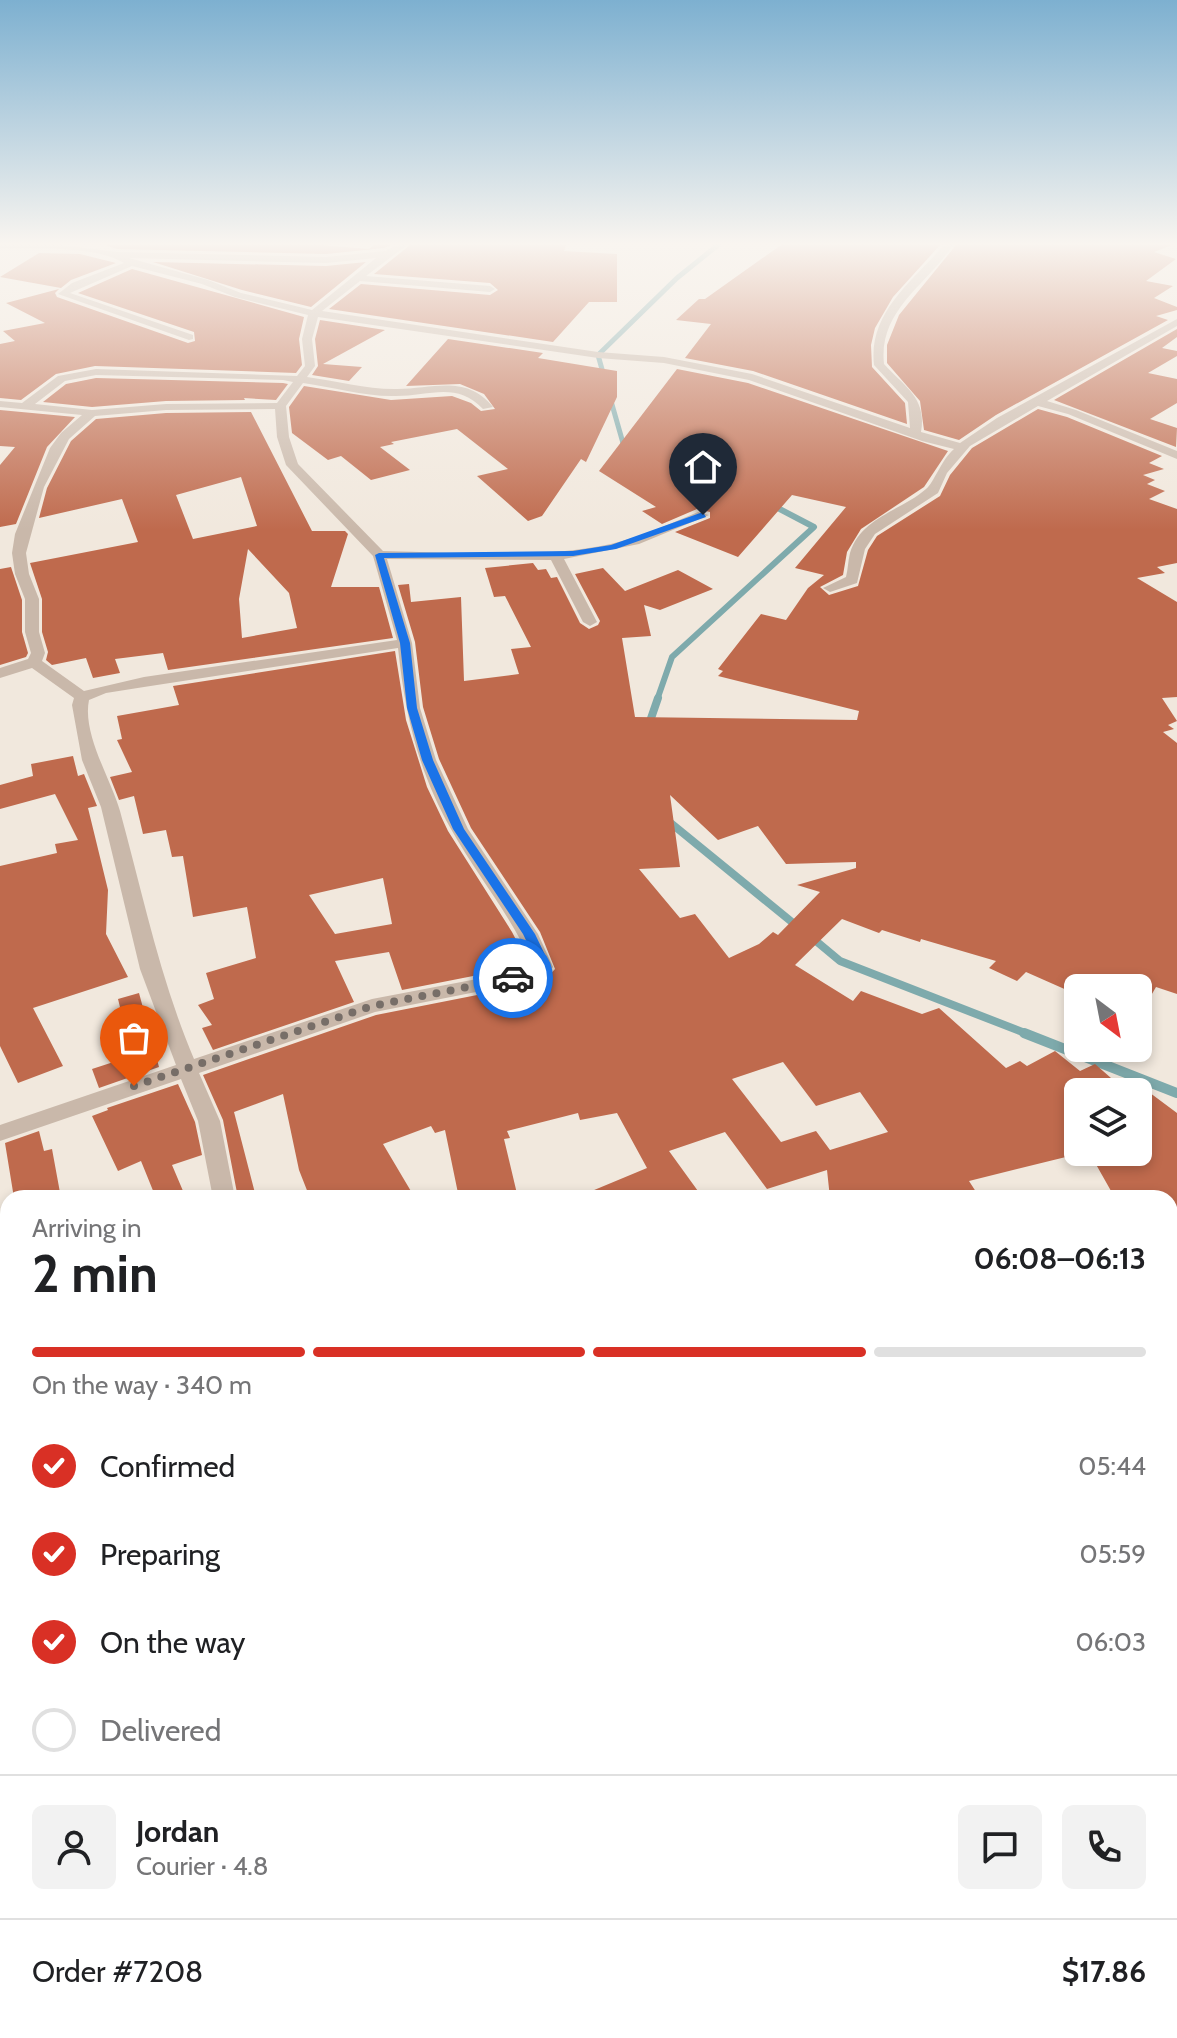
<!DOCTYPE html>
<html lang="en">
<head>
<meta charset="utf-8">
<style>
	body { margin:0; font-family:Cabin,sans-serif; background:#f2f2f2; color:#202124; height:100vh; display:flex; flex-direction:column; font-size:30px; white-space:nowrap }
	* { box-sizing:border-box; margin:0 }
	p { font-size:26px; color:#757577 }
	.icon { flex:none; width:44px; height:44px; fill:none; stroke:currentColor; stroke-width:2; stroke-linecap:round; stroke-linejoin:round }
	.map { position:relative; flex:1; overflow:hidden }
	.drawer { position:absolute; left:0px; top:1190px; width:1178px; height:848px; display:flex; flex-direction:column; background:#fff; border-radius:24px 24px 0 0; box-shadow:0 4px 12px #0003 }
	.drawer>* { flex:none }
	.needle { width:52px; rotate:148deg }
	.buttons { position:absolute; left:1064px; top:974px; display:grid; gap:16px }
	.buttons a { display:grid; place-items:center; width:88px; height:88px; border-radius:12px; background:#fff; box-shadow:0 4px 12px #0003; font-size:40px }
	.pin { position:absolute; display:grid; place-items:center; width:68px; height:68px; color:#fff; margin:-82px -34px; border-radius:50% 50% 50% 0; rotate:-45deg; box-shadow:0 0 8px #0007 }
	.pin .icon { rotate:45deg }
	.courier { position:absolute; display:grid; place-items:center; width:80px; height:80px; margin:-40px; border:6px solid #1a73e8; border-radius:50%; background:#fff; color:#222; box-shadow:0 2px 10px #0007 }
	.overview em { font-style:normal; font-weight:700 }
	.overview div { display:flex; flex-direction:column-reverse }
	.overview { display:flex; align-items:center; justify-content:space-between; height:136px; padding:0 32px }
	h1 { font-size:52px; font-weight:700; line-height:60px }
	.bar { display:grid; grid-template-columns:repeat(4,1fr); gap:12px 8px; align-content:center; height:96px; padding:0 32px }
	.bar i { height:10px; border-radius:6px; background:#e0e0e0 }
	.bar .current { background:#d93025 }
	.bar p { grid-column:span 4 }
	.line { display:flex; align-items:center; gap:20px; padding:0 32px; border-top:2px solid #e0e0e0 }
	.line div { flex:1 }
	.round { display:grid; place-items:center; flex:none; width:84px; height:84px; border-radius:12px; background:#f2f2f2 }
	ol { padding:0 32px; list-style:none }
	li { display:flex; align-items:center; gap:24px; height:88px }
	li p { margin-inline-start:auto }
	li .icon { padding:8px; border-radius:50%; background:#d93025; color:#fff; stroke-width:4 }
	li:last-child { color:#757577 }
	li i { width:44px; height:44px; border:4px solid #e0e0e0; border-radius:50% }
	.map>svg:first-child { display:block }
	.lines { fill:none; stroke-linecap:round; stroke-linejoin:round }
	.stream-far3 { stroke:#7eaaac; stroke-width:5 }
	.stream-far2 { stroke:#7eaaac; stroke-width:6 }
	.stream-far1 { stroke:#7eaaac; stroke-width:8 }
	.stream { stroke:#7eaaac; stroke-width:10 }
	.river { fill:#7eaaac; fill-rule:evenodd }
	.building { fill:#bf6a4d; fill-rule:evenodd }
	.street { fill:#c9b8aa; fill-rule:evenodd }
	.route { fill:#1a73e8 }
	.done { stroke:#776e68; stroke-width:8; stroke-dasharray:0 14.4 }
</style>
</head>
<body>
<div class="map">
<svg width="1177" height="2038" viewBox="0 0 1177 2038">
	<rect width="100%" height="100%" fill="#f1e8dd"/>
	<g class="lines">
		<path class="stream-far3" d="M 605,380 L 598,355 L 677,278 L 718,245
			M 609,394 L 623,443"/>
		<path class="stream-far2" d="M 623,441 L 625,449
			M 657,700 L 672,657 L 814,527 L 772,505"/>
		<path class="stream-far1" d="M 648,727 L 658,698
			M 667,820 L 798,927
			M 810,936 L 840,961 L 1030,1035"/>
		<path class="stream" d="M 1024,1033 L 1177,1093"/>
		<path class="river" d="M 1177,1835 L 1177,1932 L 1170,1934 L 1170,1838 Z
			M 1019,2030 L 1120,2030 L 1117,2038 L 1016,2038 Z"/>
	</g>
	<path class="building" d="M 105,245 L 321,245 L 369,249 L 374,245 L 391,245 L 384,248 L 326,254 L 117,249 Z
		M 410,245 L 566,245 L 564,251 L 617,254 L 617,302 L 589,302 L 553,342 L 329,309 L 361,284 L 490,295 L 498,290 L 490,283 L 374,274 Z
		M 781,245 L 940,245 L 893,297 L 875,328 L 871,345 L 872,367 L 905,403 L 907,424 L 753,371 L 685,358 L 711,324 L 676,320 L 699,299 L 705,299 Z
		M 956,245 L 1172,245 L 1154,252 L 1176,259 L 1146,281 L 1173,286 L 1154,298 L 1177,307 L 1177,310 L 1156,316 L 1168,320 L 996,415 L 959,440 L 924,430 L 920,401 L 887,363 L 887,345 L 899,315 Z
		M 39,253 L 80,254 L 116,263 L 71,280 L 61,288 L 0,277 Z
		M 153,262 L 326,266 L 366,262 L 311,307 L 242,290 Z
		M 132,269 L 304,317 L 299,339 L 302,365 L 296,373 L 95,366 L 56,374 L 21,400 L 0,398 L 0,344 L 15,341 L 3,331 L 45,323 L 6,303 L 59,289 L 55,293 L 57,297 L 188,343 L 195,341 L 194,332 L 78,293 Z
		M 320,320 L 385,330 L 323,364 L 362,367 L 349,381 L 312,375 L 318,366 L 315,339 Z
		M 1177,329 L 1177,337 L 1162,348 L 1177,351 L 1177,356 L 1148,373 L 1177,379 L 1177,403 L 1150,419 L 1177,428 L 1176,447 L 1054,400 Z
		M 448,339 L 543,353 L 538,358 L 617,371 L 617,397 L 586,462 L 581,459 L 542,516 L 528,521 L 477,476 L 508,469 L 457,429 L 391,442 L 394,444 L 380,447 L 410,470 L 371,480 L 341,456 L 328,460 L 292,433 L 289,407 L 304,386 L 391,400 L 452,396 L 471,403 L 481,411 L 495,409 L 484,394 L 460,384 L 406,386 Z
		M 677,369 L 748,383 L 948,451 L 924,487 L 861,529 L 847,552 L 843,575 L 820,587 L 829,595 L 858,586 L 868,550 L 877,536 L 940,496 L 950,475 L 972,448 L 1038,409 L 1067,417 L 1162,456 L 1149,463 L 1164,469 L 1143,475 L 1155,480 L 1147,484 L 1165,491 L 1149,499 L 1177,509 L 1177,563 L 1157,567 L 1165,573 L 1137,578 L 1177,602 L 1177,697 L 1162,698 L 1177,721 L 1168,725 L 1174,729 L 1163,732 L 1177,743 L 1177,994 L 1156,987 L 1138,1018 L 1138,988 L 1078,988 L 1078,995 L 1026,972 L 1017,981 L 989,968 L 996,961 L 921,939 L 920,942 L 882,930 L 879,933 L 842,919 L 795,965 L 853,1001 L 861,991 L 922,1014 L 939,1008 L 1006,1068 L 1020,1061 L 1027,1066 L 1055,1051 L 1080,1071 L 1095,1064 L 1127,1092 L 1078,1092 L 1078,1154 L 969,1181 L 980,1198 L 830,1198 L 827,1170 L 767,1189 L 725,1132 L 669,1151 L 703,1198 L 575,1198 L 647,1168 L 617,1113 L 580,1120 L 578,1113 L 507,1131 L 510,1138 L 504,1139 L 518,1198 L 459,1198 L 445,1130 L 435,1133 L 431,1126 L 383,1144 L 415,1198 L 310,1198 L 299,1170 L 283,1094 L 234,1112 L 256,1197 L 238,1198 L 223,1120 L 203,1075 L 376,1015 L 543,982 L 555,969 L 540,932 L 471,828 L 439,759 L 423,707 L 415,642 L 398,585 L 409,584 L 411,602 L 461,597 L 464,681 L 519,674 L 511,649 L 531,647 L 505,596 L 494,597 L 485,568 L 533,563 L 538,570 L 546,569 L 551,578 L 557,577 L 580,623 L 589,629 L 598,625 L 600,621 L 575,574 L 603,568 L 625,591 L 678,570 L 713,589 L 660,610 L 644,605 L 651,636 L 622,638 L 635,717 L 857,720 L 859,711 L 718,676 L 723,671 L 718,669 L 761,614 L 786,620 L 808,588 L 824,575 L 795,568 L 846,507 L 792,495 L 738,557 L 675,532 L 710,518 L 710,512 L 697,509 L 662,524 L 642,511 L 656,507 L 599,471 ZM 670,795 L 718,840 L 758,826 L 786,864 L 856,862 L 856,868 L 797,885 L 820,892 L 778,935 L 773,932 L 759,944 L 729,958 L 695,914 L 680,918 L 639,869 L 680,867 ZM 783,1062 L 816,1106 L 860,1092 L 888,1132 L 830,1150 L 816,1131 L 781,1142 L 732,1079 Z
		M 96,378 L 283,383 L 288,384 L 276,400 L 244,398 L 245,400 L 166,401 L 92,407 L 43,402 L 66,384 Z
		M 0,410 L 75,417 L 47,447 L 16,524 L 0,527 L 0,465 L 15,447 L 0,446 Z
		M 251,412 L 312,531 L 345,531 L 348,534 L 331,587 L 379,587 L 393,638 L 168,670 L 163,653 L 115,659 L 120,673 L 93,678 L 86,658 L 52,665 L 46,660 L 48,652 L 42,632 L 42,599 L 30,563 L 138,542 L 122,499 L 39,518 L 47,488 L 71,441 L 96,419 L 166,413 ZM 241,477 L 257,526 L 193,539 L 176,495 ZM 248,549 L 289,593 L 297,628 L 242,638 L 239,599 Z
		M 11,567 L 22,600 L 22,632 L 28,653 L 26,657 L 0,665 L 0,569 Z
		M 395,651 L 406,720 L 427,787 L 448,831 L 512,932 L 529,965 L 402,990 L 389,952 L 335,961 L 354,1002 L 213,1050 L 202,1028 L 212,1025 L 198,1005 L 214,999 L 206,973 L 256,958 L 247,907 L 193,917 L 183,856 L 172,857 L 166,830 L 143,834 L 134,796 L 119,800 L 110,777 L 132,772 L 117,740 L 122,739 L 117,716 L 179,705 L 173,686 ZM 383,878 L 392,924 L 335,934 L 309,895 Z
		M 73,756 L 78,776 L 84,774 L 97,806 L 88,808 L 108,890 L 106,934 L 128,977 L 33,1008 L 63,1066 L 18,1083 L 0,1046 L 0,866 L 57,853 L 55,844 L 78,840 L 55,794 L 0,809 L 0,785 L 33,776 L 31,764 Z
		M 139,993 L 159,1067 L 99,1088 L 92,1069 L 132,1056 L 118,999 Z
		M 178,1084 L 195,1122 L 202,1155 L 172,1165 L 186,1198 L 156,1198 L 141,1161 L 118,1171 L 92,1116 L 108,1110 L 107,1108 Z
		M 1138,1084 L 1177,1113 L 1177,1209 L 1172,1198 L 1115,1198 L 1089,1152 L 1149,1152 L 1138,1129 Z
		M 39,1131 L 44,1151 L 52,1149 L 61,1198 L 14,1198 L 5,1143 Z"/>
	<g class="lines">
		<path class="street" d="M 0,245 L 62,245 L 117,252 L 326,257 L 385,251 L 397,245 L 407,245 L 366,276 L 490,286 L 495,289 L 490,292 L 360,281 L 322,311 L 598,352 L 664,357 L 752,374 L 910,428 L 908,402 L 874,365 C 868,312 913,281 944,245 L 953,245 C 927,285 878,310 884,364 C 905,387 927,398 921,432 L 960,443 L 997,418 L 1177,319 L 1177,326 L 1047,401 L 1076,410 L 1177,451 L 1177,459 L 1068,414 L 1038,406 L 970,446 L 947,473 L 938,493 L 875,534 L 865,549 L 857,583 L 830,592 L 823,588 L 846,577 C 848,569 848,561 850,553 C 861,517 901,511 926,489 C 934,483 941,460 954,449 L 922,441 L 749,380 L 664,363 L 598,358 L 318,317 L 312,339 L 315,366 L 307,377 C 336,381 366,389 394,389 C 431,390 465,373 493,407 L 483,409 C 457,381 429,396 396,396 C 366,397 333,387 303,383 L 286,406 L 289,437 L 298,464 L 383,551 C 458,552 536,560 611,544 C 641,537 670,524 698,512 L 709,515 L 639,544 L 564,559 L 597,622 L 590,626 L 583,622 L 551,560 L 387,559 L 412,643 L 420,708 L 436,760 L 468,829 L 538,934 L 553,967 L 542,979 L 375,1012 L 199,1073 L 220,1121 L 235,1198 L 213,1198 L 198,1121 L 181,1079 L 0,1141 L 0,1125 L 176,1065 L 140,969 L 101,807 L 82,760 L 72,705 L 74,698 L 32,668 L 0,678 L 0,668 L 28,659 L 31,653 L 25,632 L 25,599 L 15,574 L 12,553 L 15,534 L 50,448 L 61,433 L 82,415 L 0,407 L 0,401 L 22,403 L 58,376 L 96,369 L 297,376 L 305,366 L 302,339 L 308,315 L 235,297 L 202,284 L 132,266 L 70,293 L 193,335 L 193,339 L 189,340 L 58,294 L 72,283 L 124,263 C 94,245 35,249 0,248 ZM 129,258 L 326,263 L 376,258 L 312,310 L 241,293 L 208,280 ZM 96,375 L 283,380 L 293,382 L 277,403 L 166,404 L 92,410 L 35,404 L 65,381 ZM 275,409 L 277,437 L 286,465 L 373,556 L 397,640 L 144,677 L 84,691 L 42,661 L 45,653 L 39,632 L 39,599 L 29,574 L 26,553 L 44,487 L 69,439 L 95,416 L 166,410 ZM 398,648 C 405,714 418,771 451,829 C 477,876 512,916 533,966 L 529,969 L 372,999 L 194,1059 C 160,979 143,895 120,811 C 111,779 82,734 89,700 L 106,693 L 144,687 Z"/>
	</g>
	<linearGradient id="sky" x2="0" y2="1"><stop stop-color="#7db0d0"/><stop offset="0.46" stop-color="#f9f5f0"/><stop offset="1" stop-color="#f9f5f0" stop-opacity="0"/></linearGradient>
	<rect width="1177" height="530" fill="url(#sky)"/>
	<path class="route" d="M 703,512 L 706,517 L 616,549 L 573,556 L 384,558 L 410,643 L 417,708 L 433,760 L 464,829 L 535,934 L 549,963 L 546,973 L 535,978 L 509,981 L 509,975 L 532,970 L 537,963 L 523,934 L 453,829 L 422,760 L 407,708 L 400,643 L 375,555 L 379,553 L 573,551 L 611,545 Z"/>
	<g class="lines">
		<path class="done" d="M 134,1086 L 372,1006 L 513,978"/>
	</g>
</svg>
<div class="buttons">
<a><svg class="needle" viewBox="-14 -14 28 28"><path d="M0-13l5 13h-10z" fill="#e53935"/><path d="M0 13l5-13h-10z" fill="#757577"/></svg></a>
<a><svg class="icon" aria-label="layers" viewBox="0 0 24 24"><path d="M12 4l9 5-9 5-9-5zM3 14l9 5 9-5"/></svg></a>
</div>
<div class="pin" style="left:134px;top:1086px;background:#ea580c"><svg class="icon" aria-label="bag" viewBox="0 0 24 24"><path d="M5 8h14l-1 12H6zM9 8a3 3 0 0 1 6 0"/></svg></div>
<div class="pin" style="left:703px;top:515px;background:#1f2937"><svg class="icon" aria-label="home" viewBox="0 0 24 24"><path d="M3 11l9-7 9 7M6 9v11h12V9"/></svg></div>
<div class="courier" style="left:513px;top:978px"><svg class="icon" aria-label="car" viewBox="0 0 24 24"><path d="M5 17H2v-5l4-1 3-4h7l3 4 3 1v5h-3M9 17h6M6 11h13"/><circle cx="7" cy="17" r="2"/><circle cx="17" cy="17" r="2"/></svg></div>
<section class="drawer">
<div class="overview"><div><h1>2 min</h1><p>Arriving in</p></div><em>06:08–06:13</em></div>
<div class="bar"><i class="current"></i><i class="current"></i><i class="current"></i><i></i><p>On the way · 340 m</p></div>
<ol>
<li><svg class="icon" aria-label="check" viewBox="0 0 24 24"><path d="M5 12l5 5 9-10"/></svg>Confirmed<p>05:44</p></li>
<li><svg class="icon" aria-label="check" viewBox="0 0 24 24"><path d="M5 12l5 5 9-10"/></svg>Preparing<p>05:59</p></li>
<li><svg class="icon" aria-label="check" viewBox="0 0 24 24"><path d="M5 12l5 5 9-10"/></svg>On the way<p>06:03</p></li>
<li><i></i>Delivered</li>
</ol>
<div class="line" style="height:144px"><a class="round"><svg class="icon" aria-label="person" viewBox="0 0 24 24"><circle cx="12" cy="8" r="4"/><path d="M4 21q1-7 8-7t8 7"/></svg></a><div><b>Jordan</b><p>Courier · 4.8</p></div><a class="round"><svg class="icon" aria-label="chat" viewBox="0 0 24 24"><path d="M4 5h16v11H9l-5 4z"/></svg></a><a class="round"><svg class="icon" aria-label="phone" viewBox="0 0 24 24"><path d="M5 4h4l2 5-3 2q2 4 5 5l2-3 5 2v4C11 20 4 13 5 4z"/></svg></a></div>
<div class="line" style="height:104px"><div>Order #7208</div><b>$17.86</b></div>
</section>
</div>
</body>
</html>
